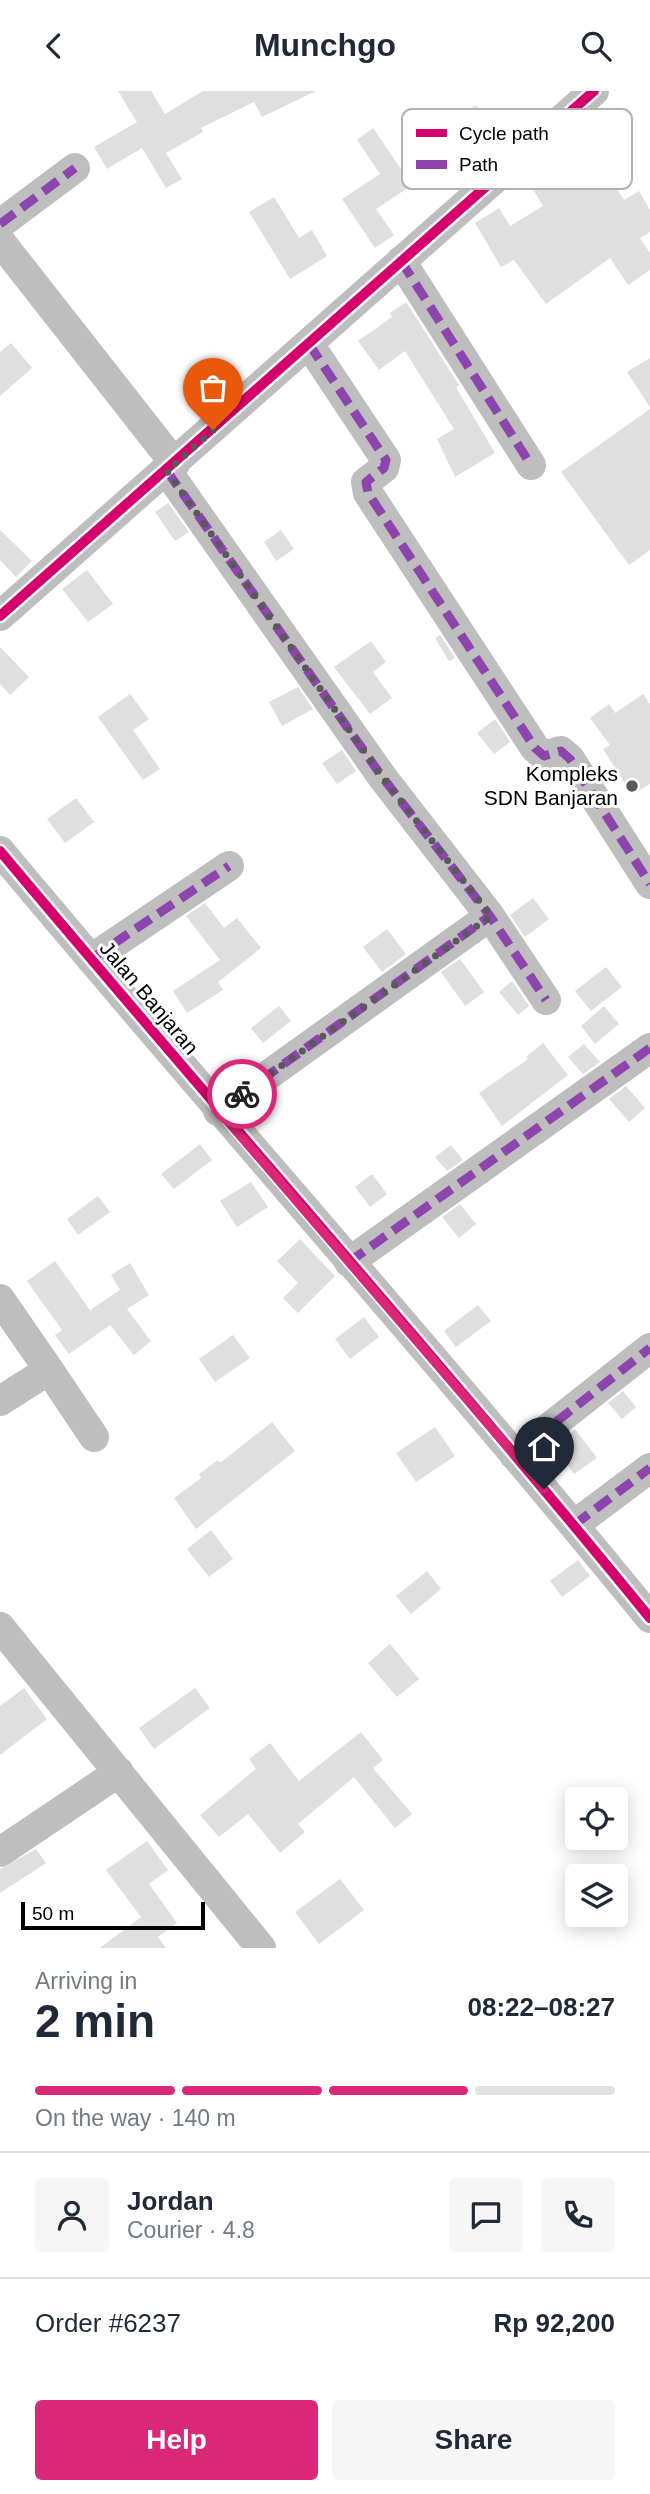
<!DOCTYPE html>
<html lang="en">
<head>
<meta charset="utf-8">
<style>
	body { margin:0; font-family:Helvetica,sans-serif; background:#f6f6f7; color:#1f2937; height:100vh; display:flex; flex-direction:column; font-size:26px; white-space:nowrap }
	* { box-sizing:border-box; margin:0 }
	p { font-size:23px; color:#747a83 }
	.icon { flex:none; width:38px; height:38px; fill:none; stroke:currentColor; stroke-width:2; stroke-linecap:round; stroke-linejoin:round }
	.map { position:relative; height:1857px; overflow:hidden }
	.sheet { display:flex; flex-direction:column; background:#fff; flex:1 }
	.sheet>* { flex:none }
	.fabs { position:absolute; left:565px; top:1696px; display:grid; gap:14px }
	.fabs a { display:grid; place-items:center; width:63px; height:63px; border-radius:7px; background:#fff; box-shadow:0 4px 18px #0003; font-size:35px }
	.scale { position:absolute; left:21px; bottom:18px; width:184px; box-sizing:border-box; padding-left:7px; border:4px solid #000; border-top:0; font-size:19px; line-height:24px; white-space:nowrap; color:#000; -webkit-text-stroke:5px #fff; paint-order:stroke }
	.pin { position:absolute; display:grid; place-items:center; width:60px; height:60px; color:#fff; margin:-72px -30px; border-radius:50% 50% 50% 0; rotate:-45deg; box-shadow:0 0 7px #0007 }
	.pin .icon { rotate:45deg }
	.courier { position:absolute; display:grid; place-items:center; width:70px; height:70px; margin:-35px; border:5px solid #db2777; border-radius:50%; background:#fff; color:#222; box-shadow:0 2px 9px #0007 }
	.head em { font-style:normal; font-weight:700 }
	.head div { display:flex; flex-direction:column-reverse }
	.head { display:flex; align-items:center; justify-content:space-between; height:119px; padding:0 35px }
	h1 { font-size:46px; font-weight:700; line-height:52px }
	.bar { display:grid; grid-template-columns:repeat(4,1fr); gap:10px 7px; align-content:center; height:84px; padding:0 35px }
	.bar i { height:9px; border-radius:5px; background:#e0e1e3 }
	.bar .current { background:#db2777 }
	.bar p { grid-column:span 4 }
	.line { display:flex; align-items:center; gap:18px; padding:0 35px; border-top:2px solid #e0e1e3 }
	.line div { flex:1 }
	.round { display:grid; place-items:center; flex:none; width:74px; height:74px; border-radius:7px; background:#f6f6f7 }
	.cta { display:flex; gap:14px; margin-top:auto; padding:14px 35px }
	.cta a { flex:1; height:80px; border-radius:7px; background:#db2777; color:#fff; font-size:28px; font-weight:700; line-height:80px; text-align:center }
	.cta a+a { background:#f6f6f7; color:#1f2937 }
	header { display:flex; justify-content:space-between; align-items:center; height:91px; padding:0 35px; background:#fff; font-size:32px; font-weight:700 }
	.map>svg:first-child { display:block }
	.building { fill:#dfdfdf }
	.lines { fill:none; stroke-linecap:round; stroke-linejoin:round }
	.minor { stroke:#bebebe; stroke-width:30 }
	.quiet { stroke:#8e44ad; stroke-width:9; stroke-dasharray:18 9; stroke-linecap:butt }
	.cycleway-casing { stroke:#fff; stroke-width:15 }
	.cycleway { stroke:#d6006c; stroke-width:10 }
	.done { stroke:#595959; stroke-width:7; stroke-dasharray:0 12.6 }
	.route { stroke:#db2777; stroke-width:9 }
	.poi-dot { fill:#595959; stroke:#fff; stroke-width:2.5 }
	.labels { text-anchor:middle; stroke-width:6; stroke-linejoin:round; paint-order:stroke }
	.poi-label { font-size:21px; fill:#000; stroke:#fff; text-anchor:end }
	.street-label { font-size:21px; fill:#000; stroke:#fff }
	.key { fill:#fff; stroke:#b2b2b2; stroke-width:2 }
	.key-label { font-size:19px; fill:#000 }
</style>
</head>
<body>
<header><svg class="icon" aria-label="back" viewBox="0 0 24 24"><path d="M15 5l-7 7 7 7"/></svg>Munchgo<svg class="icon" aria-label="search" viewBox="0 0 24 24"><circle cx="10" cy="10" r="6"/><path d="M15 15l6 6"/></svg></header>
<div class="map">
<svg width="650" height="1857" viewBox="0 0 650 1857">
	<rect width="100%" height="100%" fill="#fff"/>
	<path class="building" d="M 118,0 L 151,0 L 165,23 L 203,0 L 316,0 L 262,26 L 254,11 L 201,37 L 203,41 L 166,62 L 182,88 L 166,97 L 142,57 L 107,78 L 94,56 L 137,31 Z
		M 476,14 L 490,34 L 472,45 L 459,26 Z
		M 594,28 L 615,62 L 601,72 L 624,109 L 639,100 L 650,119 L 650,141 L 640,147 L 650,162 L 650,179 L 628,194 L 610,167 L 546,213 L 514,169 L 501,176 L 475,132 L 499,117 L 510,135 L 543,115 L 525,85 L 578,38 Z
		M 373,37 L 412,94 L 376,118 L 394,144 L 375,157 L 342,108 L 380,83 L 357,49 Z
		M 274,106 L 299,147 L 312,139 L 327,165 L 290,188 L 249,121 Z
		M 406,211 L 459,294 L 456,296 L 495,362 L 455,386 L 437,348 L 454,338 L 405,260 L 379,279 L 358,250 L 392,226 L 390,222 Z
		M 11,252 L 32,277 L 0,305 L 0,261 Z
		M 650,267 L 650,316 L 627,281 Z
		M 650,318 L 650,459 L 629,474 L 561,381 Z
		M 168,412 L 189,441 L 175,450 L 155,421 Z
		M 0,439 L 32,470 L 16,486 L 0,469 Z
		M 281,439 L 294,458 L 276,470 L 264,451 Z
		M 87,479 L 113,513 L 88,531 L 62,498 Z
		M 440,544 L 455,567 L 449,570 L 435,547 Z
		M 371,550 L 386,571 L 373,581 L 392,607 L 370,623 L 334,576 Z
		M 0,556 L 29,586 L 10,604 L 0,593 Z
		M 298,596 L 313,618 L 282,635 L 269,611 Z
		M 130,603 L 149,628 L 133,639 L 160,678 L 143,689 L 98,626 Z
		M 643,603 L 650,613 L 650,693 L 632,704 L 603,658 L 610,654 L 590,627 L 609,613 L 615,622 Z
		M 495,628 L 510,651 L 494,663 L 477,642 Z
		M 342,659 L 356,680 L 337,693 L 322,672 Z
		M 76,707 L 94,731 L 65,752 L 47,728 Z
		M 533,807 L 549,828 L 525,846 L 510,824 Z
		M 205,812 L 224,837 L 237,827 L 261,857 L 218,891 L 223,899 L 187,922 L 173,900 L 220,869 L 186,825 Z
		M 387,838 L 406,863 L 382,881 L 363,856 Z
		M 460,868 L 484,901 L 465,915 L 441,881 Z
		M 606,876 L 622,896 L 591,920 L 575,900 Z
		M 512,890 L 529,915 L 518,924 L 499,901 Z
		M 279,915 L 291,930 L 263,952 L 251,937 Z
		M 604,915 L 619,933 L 595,953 L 581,935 Z
		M 543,952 L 568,984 L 502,1035 L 479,1002 L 528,968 L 526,966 Z
		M 584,953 L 600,971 L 583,983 L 568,966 Z
		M 626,995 L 645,1017 L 629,1031 L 609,1008 Z
		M 200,1053 L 212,1069 L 174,1098 L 161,1083 Z
		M 451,1054 L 463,1069 L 447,1080 L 435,1066 Z
		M 372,1083 L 387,1103 L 370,1116 L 355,1096 Z
		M 251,1091 L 268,1116 L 237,1136 L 220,1110 Z
		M 98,1105 L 110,1121 L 78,1144 L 67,1128 Z
		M 460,1113 L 476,1133 L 459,1147 L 442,1126 Z
		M 300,1148 L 335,1185 L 298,1222 L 283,1207 L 298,1192 L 277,1170 Z
		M 55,1170 L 90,1219 L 120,1199 L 111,1184 L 130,1172 L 149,1204 L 127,1218 L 151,1250 L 134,1264 L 110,1234 L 69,1263 L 55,1244 L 62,1239 L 27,1190 Z
		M 478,1214 L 491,1230 L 456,1256 L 444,1240 Z
		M 364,1226 L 379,1246 L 350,1268 L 335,1248 Z
		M 233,1244 L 250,1267 L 215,1291 L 199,1268 Z
		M 623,1300 L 636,1316 L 622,1328 L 608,1312 Z
		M 272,1331 L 295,1360 L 196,1438 L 174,1407 L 201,1387 L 199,1383 L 218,1369 L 220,1372 Z
		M 435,1336 L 455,1365 L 416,1391 L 396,1362 Z
		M 575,1338 L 597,1367 L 574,1383 L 560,1363 L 569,1357 L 562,1349 Z
		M 211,1439 L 233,1468 L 209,1486 L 187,1458 Z
		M 578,1469 L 590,1485 L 562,1506 L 550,1490 Z
		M 427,1480 L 441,1498 L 411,1523 L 396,1505 Z
		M 390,1553 L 419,1588 L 397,1606 L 368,1572 Z
		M 24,1597 L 47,1628 L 0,1664 L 0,1615 Z
		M 195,1597 L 210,1617 L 154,1658 L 139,1637 Z
		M 361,1641 L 383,1669 L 373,1677 L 412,1723 L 395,1737 L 354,1686 L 298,1733 L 305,1741 L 280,1762 L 248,1723 L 219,1746 L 200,1724 L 256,1678 L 249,1668 L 270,1652 L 299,1690 Z
		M 147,1750 L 168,1779 L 149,1793 L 177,1832 L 158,1846 L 166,1857 L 100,1857 L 141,1826 L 106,1779 Z
		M 36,1758 L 46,1772 L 0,1802 L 0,1778 Z
		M 340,1788 L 364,1819 L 319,1853 L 295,1821 Z"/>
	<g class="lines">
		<path class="minor" d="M 0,133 L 75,77
			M 0,150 L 175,373
			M 401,170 L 531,374
			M 309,253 L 386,369 L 384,377 L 366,391 L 368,402 L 535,657 L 544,665 L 561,660 L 570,668 L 650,793
			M 167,380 L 383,687 L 490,825 L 546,909
			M 0,525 L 594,0
			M 0,760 C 215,1017 438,1267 650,1527
			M 91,868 L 229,775
			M 218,1020 L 490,825
			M 349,1171 L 650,957
			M 0,1208 L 49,1279
			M 0,1310 L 49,1279 L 94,1346
			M 514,1364 L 650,1257
			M 574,1434 L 650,1377
			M 0,1536 L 261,1857
			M 0,1761 L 119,1681"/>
		<path class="quiet" d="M 0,133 L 75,77
			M 401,170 L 531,374
			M 309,253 L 386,369 L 384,377 L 366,391 L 368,402 L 535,657 L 544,665 L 561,660 L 570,668 L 650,793
			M 167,380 L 383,687 L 490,825 L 546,909
			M 91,868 L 229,775
			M 218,1020 L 490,825
			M 349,1171 L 650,957
			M 514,1364 L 650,1257
			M 574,1434 L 650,1377"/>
		<g class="cycleway-casing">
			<path id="cycleway" d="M 0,525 L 594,0
				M 0,760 C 215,1017 438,1267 650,1527"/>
		</g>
		<use href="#cycleway" class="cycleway"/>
	</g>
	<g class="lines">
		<path class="done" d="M 213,339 L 167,380 L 383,687 L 491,825 L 242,1003"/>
		<path class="route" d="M 242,1003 L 219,1020 L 544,1398"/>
	</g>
	<circle class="poi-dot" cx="632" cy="695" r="7"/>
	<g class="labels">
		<g class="poi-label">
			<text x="618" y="690">Kompleks<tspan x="618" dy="24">SDN Banjaran</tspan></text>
		</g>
		<g class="street-label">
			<text transform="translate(149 907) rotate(50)" y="7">Jalan Banjaran</text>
		</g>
	</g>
	<rect x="402" y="18" width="230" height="80" rx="10" class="key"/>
	<rect x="416" y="38" width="31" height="8" fill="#d6006c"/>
	<rect x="416" y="69" width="31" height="9" fill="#8e44ad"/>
	<g class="key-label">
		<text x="459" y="49">Cycle path</text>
		<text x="459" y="80">Path</text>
	</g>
</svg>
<div class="fabs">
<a><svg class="icon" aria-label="locate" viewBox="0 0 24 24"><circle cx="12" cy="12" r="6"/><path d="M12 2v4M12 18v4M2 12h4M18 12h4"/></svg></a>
<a><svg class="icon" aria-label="layers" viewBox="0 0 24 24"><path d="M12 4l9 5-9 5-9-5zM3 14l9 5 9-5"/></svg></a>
</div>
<div class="scale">50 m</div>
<div class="pin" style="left:213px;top:339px;background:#ea580c"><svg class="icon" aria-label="bag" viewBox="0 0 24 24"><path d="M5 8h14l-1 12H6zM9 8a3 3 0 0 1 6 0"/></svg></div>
<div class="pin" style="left:544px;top:1398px;background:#1f2937"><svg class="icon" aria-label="home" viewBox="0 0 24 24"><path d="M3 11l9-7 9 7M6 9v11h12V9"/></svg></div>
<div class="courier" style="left:242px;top:1003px"><svg class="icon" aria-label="bike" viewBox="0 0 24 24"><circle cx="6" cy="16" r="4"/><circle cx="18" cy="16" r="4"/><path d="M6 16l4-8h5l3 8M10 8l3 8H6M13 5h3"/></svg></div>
</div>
<section class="sheet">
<div class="head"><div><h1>2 min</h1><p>Arriving in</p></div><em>08:22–08:27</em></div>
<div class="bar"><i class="current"></i><i class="current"></i><i class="current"></i><i></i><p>On the way · 140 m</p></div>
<div class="line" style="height:126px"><a class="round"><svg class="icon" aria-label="person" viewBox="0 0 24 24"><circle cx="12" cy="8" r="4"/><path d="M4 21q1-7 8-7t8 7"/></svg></a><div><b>Jordan</b><p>Courier · 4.8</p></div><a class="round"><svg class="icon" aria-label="chat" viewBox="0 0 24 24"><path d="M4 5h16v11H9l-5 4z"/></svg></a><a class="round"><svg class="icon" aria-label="phone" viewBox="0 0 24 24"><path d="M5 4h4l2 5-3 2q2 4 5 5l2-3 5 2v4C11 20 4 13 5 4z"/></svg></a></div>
<div class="line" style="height:91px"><div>Order #6237</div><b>Rp 92,200</b></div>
<div class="cta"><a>Help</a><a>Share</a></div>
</section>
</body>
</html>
